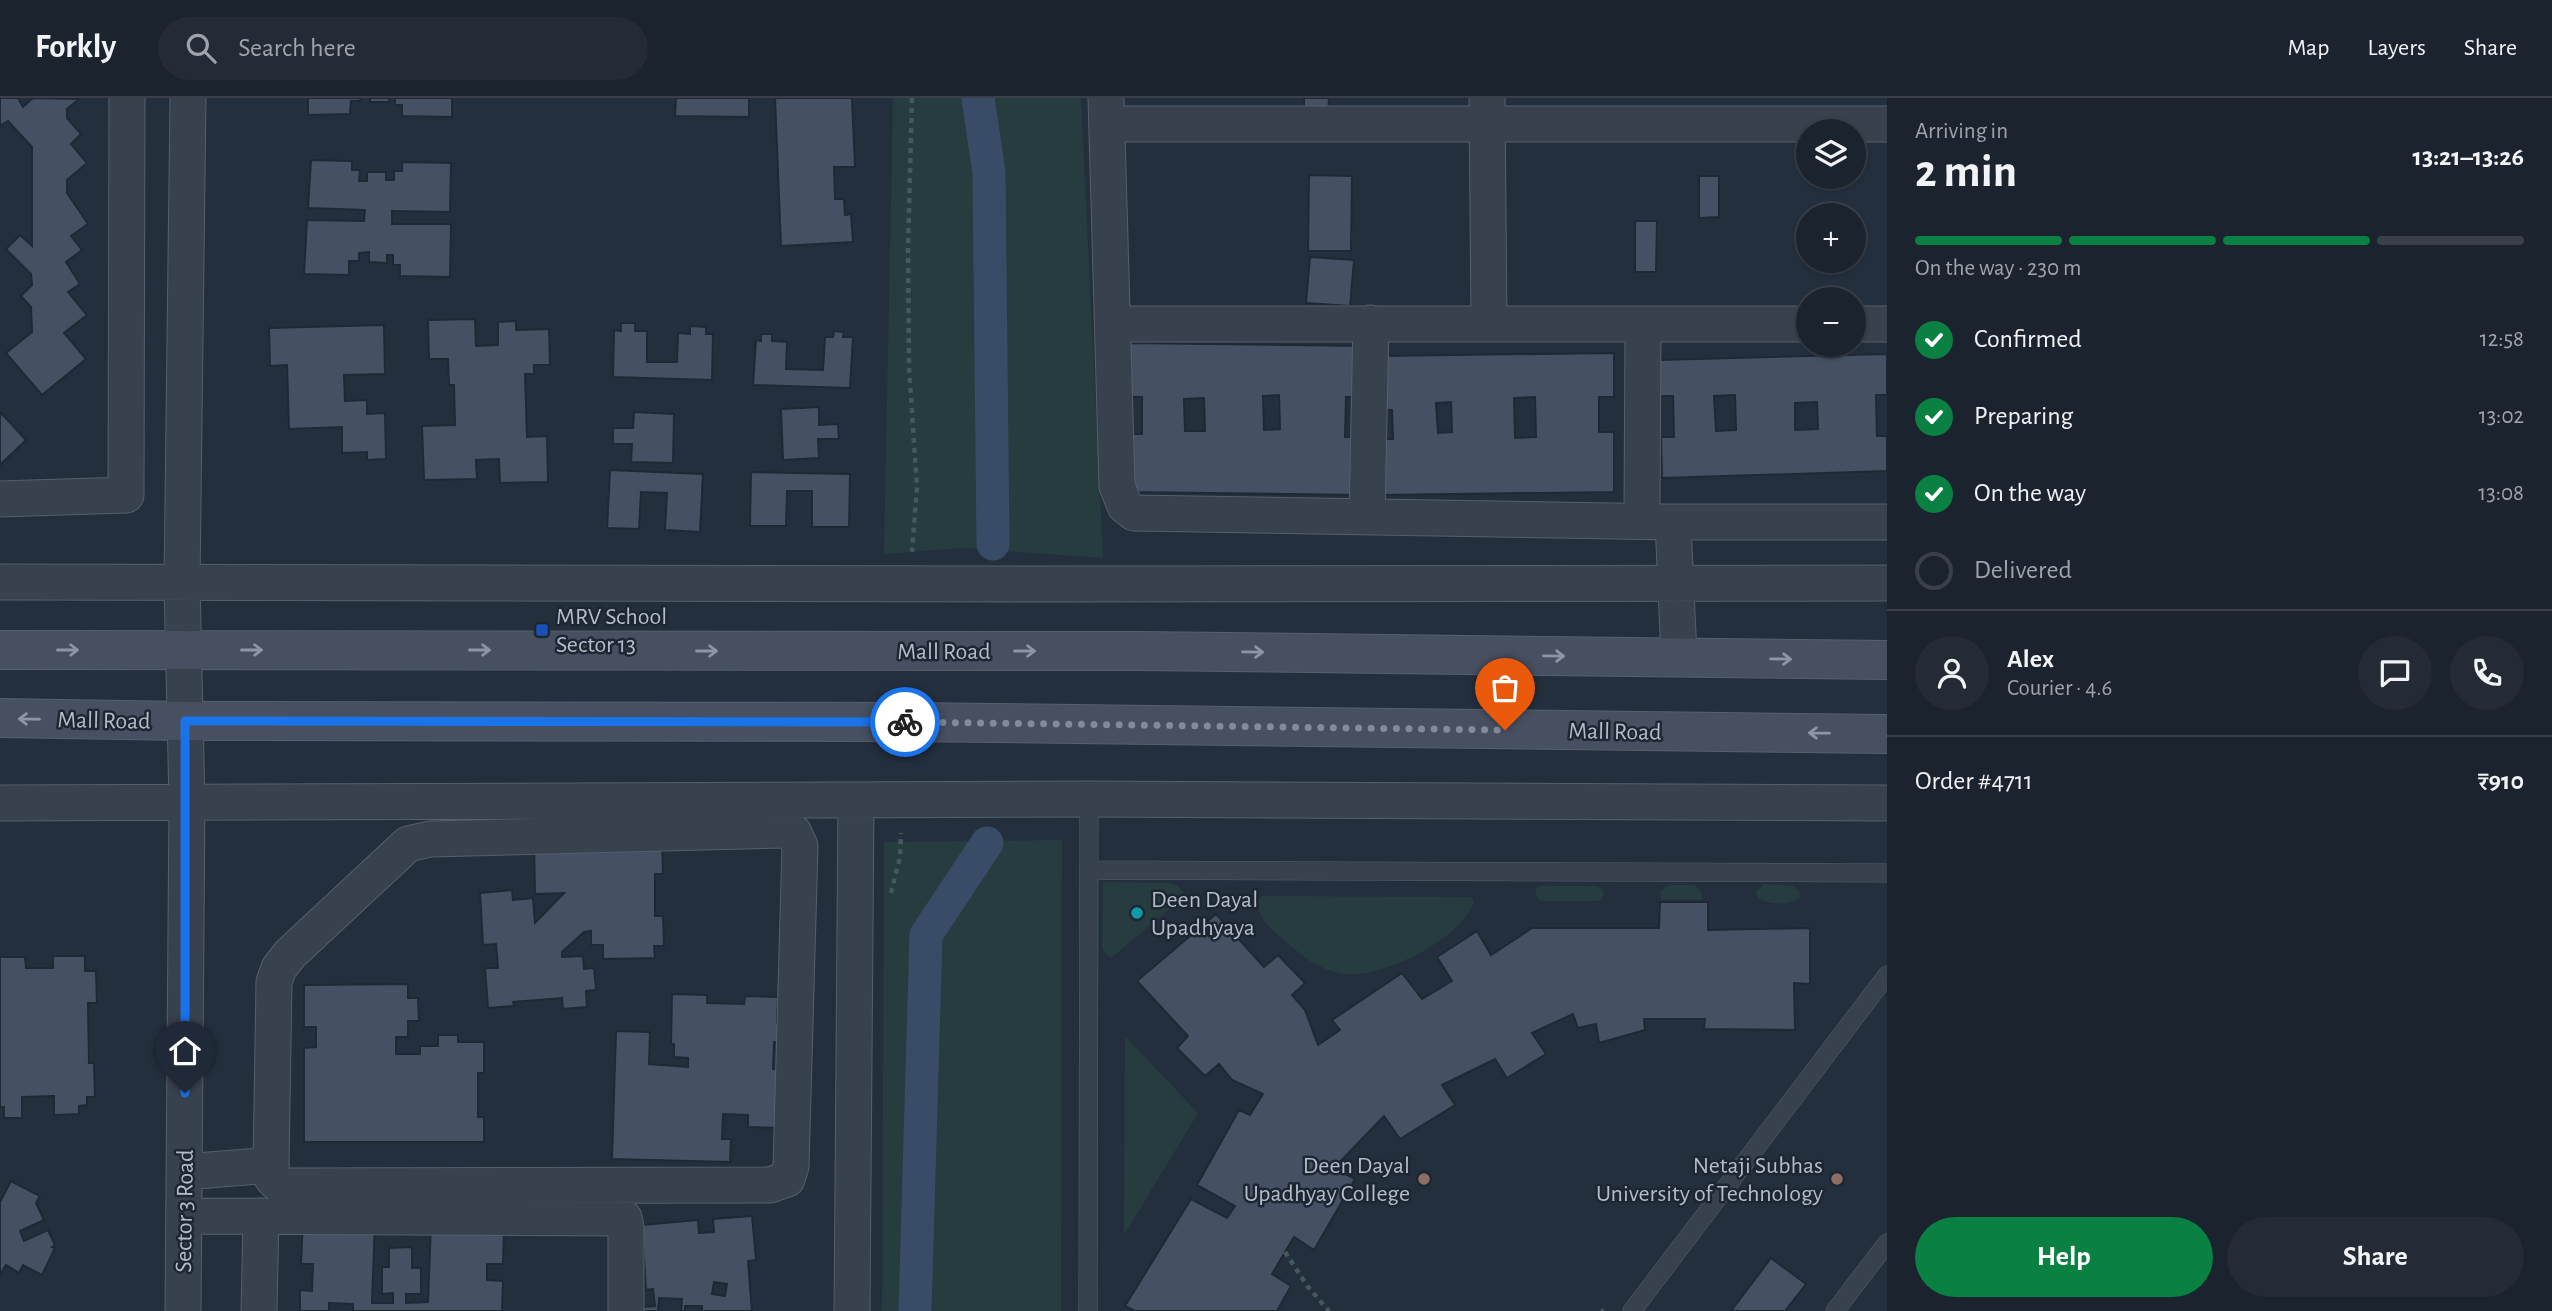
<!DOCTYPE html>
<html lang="en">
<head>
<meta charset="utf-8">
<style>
	body { margin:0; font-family:"Alegreya Sans",sans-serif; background:#242b36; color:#f1f3f6; height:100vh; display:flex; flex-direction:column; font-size:26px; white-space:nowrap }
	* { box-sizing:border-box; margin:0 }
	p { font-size:23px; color:#a0a4aa }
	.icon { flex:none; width:38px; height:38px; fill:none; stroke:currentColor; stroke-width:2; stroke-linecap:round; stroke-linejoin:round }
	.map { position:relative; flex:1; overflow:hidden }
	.side { display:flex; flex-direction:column; background:#1b232e; width:665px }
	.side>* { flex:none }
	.fabs { position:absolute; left:1796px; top:21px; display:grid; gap:14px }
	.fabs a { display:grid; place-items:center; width:70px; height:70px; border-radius:50%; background:#1b232e; box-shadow:0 2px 5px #0004,0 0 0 2px #39404a; font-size:35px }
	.pin { position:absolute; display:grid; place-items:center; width:60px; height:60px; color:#fff; margin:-72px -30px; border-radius:50% 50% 50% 0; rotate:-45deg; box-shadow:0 0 7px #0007 }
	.pin .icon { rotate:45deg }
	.courier { position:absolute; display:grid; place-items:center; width:70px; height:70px; margin:-35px; border:5px solid #1a73e8; border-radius:50%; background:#fff; color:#222; box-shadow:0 2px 9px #0007 }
	.overview em { font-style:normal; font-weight:700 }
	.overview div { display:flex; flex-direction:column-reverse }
	.overview { display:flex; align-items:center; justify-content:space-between; height:119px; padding:0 28px }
	h1 { font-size:46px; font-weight:700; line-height:52px }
	.bar { display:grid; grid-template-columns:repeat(4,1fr); gap:10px 7px; align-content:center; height:84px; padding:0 28px }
	.bar i { height:9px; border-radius:5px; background:#39404a }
	.bar .active { background:#0b8043 }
	.bar p { grid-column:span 4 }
	.line { display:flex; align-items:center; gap:18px; padding:0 28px; border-top:2px solid #39404a }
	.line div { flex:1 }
	.round { display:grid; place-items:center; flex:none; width:74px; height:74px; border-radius:37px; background:#242b36 }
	ol { padding:0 28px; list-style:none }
	li { display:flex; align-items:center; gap:21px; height:77px }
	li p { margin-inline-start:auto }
	li .icon { padding:7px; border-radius:50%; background:#0b8043; color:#fff; stroke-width:4 }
	li:last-child { color:#a0a4aa }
	li i { width:38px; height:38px; border:4px solid #39404a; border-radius:50% }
	.primary-button { display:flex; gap:14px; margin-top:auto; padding:14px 28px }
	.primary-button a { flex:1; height:80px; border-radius:42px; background:#0b8043; color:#fff; font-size:28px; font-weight:700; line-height:80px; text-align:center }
	.primary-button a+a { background:#242b36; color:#f1f3f6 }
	header { display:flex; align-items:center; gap:42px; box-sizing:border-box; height:98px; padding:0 35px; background:#1b232e; border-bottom:2px solid #39404a }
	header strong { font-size:33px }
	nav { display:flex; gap:38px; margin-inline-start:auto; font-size:24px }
	.search { width:490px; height:63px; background:#242b36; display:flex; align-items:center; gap:18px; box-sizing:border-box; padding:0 24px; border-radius:38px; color:#a0a4aa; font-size:26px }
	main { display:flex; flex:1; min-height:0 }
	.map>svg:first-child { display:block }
	.green { fill:#263c3f }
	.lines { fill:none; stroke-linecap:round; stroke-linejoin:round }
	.canal { stroke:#394c67; stroke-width:33 }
	.building { fill:#455162; stroke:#1f2835; stroke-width:2; fill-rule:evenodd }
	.service-casing { stroke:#565f6c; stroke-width:19 }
	.minor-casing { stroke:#565f6c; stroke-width:37 }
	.secondary-casing { stroke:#565f6c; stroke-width:40 }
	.path { stroke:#44595c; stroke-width:4.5; stroke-dasharray:5 5; stroke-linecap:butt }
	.service { stroke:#38414e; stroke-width:18 }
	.minor { stroke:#38414e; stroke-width:35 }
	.secondary { stroke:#465061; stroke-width:38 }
	.oneway { stroke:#8e96a5 }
	.done { stroke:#828b98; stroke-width:7; stroke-dasharray:0 12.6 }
	.route { stroke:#1a73e8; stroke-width:9 }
	.transit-dot { fill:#1a4fb4; stroke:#1d2633; stroke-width:2.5 }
	.culture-dot { fill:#0f9aa8; stroke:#1d2633; stroke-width:2.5 }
	.education-dot { fill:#8d6e63; stroke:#1d2633; stroke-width:2.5 }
	.labels { text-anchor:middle; stroke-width:5; stroke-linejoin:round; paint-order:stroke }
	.poi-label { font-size:24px; fill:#b4bcc9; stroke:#1d2633; text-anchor:start }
	.street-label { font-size:24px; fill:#b4bcc9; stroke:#1d2633 }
</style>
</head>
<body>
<header>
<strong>Forkly</strong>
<div class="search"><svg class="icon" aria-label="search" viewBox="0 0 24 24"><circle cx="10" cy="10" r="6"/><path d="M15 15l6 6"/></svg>Search here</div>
<nav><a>Map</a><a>Layers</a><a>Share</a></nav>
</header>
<main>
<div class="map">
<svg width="1887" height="1213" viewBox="0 0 1887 1213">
	<rect width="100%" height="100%" fill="#242f3e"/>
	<path class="green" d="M 893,0 L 1081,0 L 1103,460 L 963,450 L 884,456 Z
		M 1062,742 L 1061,1213 L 882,1213 L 884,744 Z
		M 1103,784 L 1169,785 L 1178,788 L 1184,795 L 1183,800 L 1111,860 L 1104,854 L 1102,848 Z
		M 1764,786 L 1793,788 L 1799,793 L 1800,799 C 1790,809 1761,808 1755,795 Z
		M 1669,787 L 1694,787 L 1702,795 L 1702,802 L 1661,802 L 1660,794 Z
		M 1541,788 L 1596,788 L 1602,791 L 1604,796 L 1599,803 L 1541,803 L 1535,796 L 1537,790 Z
		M 1262,798 L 1470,799 L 1474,802 C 1466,839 1383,880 1347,876 C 1321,874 1302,858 1283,841 C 1270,830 1258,820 1257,803 Z
		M 1125,938 L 1198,1015 L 1124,1137 Z"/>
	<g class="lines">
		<path class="canal" d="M 978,0 L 989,75 L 993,446
			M 915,1213 L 926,837 L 987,745"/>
	</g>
	<path class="building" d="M 0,0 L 18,0 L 23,9 L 33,0 L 79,1 L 67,11 L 67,20 L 81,36 L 71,46 L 87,65 L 67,82 L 67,95 L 88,126 L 71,138 L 82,152 L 66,164 L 80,186 L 68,194 L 87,217 L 64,235 L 86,261 L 42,297 L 6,255 L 32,234 L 31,209 L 21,198 L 32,187 L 31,176 L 6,151 L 20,137 L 32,148 L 32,49 L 8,23 L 0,28 Z
		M 308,0 L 361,0 L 360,3 L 351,3 L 350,16 L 308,17 Z
		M 370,0 L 389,0 L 389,4 L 370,4 Z
		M 395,0 L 452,0 L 452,19 L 402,18 L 402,7 L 395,7 Z
		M 676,0 L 749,0 L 749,19 L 675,18 Z
		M 775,0 L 852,0 L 855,69 L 834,69 L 835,101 L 844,101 L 845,117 L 851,116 L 853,144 L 781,148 Z
		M 1304,0 L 1329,0 L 1328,19 L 1304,18 Z
		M 311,62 L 352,63 L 352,72 L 360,72 L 359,83 L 367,83 L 367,74 L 386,74 L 386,82 L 394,82 L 394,73 L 402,73 L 402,64 L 451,65 L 450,114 L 392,113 L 392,126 L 451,126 L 450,179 L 400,178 L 400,167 L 393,167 L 393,157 L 387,157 L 387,165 L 369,164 L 369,154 L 359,155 L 359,163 L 349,163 L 349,177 L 304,176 L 307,122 L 364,123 L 365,112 L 308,110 Z
		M 1309,77 L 1352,78 L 1351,153 L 1308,153 Z
		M 1699,78 L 1719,78 L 1719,119 L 1699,120 Z
		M 1635,123 L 1657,123 L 1656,174 L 1635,174 Z
		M 1310,159 L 1354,162 L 1350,208 L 1306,205 Z
		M 475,221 L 476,248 L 498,247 L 498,224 L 516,223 L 516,232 L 549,231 L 550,267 L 534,267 L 534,276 L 525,276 L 527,339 L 547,338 L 548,384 L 500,385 L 499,361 L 476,362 L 477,381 L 424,382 L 422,328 L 455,327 L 454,287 L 449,287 L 448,261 L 429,261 L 428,222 Z
		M 621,225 L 635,225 L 635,233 L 647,233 L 647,264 L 677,264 L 678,235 L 690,236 L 690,228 L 706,229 L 706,236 L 713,236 L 712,282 L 613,279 L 614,232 L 621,233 Z
		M 384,227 L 385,276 L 344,277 L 345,303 L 367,302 L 367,316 L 385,315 L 386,361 L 367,362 L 367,354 L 342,355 L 342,329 L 289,331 L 287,267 L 270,268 L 269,230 Z
		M 834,233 L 844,234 L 843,239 L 853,239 L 850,290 L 753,287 L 756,242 L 761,243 L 761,236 L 772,236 L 772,243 L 787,244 L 786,271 L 823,272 L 825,239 L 833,239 Z
		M 1125,245 L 1365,248 L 1364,299 L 1346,299 L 1345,339 L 1363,339 L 1362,397 L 1122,394 L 1123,336 L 1142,336 L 1142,299 L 1124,299 ZM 1279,297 L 1280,331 L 1264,332 L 1263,298 ZM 1204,300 L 1205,333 L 1185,333 L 1184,301 Z
		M 1614,255 L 1614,299 L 1599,299 L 1599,334 L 1614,334 L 1614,394 L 1379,397 L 1379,341 L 1393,341 L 1392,312 L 1378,312 L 1378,258 ZM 1535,299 L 1536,339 L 1515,340 L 1514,300 ZM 1451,304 L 1452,334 L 1438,335 L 1436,305 Z
		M 1887,256 L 1887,297 L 1876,297 L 1877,338 L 1887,338 L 1887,373 L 1662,380 L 1661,339 L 1674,339 L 1673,298 L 1660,298 L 1659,262 ZM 1735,297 L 1736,332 L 1716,333 L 1714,298 ZM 1817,304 L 1818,331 L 1795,332 L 1795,305 Z
		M 819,309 L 819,327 L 838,326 L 839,341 L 818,341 L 819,360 L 783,362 L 781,311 Z
		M 0,314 L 26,342 L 0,367 Z
		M 634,314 L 674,316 L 673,365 L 631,364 L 632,346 L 613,346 L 613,330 L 633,330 Z
		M 610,372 L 703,376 L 700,434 L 665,432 L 667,395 L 641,394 L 639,431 L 607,430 Z
		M 751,374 L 850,376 L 849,429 L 812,429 L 812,393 L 787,393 L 786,428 L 750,428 Z
		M 662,742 L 663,776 L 655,776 L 655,818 L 663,818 L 664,848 L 654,848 L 655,860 L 603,861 L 603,847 L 591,847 L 591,833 L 584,834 L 562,854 L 562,859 L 583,858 L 584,871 L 594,870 L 596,892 L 586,893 L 587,909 L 563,911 L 562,900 L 513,904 L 514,908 L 488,910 L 485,870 L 498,870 L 496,846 L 483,847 L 480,795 L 512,792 L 513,802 L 533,800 L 535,825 L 564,795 L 535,796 L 534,744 Z
		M 1660,804 L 1708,804 L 1708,832 L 1810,830 L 1810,886 L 1794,885 L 1795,932 L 1704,931 L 1705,921 L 1644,921 L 1645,932 L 1599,945 L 1596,926 L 1578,930 L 1573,916 L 1532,935 L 1546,956 L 1507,980 L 1495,961 L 1442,987 L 1455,1007 L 1400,1041 L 1384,1018 L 1334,1070 L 1355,1081 L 1314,1152 L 1294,1139 L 1272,1176 L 1291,1188 L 1277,1213 L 1135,1213 L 1125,1208 L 1191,1101 L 1227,1120 L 1235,1108 L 1197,1087 L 1239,1012 L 1250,1017 L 1263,996 L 1232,982 L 1219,966 L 1205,978 L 1177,950 L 1188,938 L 1137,883 L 1216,816 L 1264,869 L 1278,857 L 1305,885 L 1292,897 L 1305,912 L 1318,947 L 1340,932 L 1332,922 L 1402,875 L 1422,901 L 1452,883 L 1437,859 L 1477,833 L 1491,857 L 1532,830 L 1659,830 Z
		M 53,858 L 85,858 L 85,873 L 96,873 L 97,905 L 88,905 L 89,965 L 94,965 L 95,999 L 87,999 L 87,1007 L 79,1008 L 79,1016 L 54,1017 L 54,998 L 22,999 L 22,1020 L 4,1020 L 4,1009 L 0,1009 L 0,859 L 25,859 L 26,870 L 53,870 Z
		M 408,886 L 408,900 L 418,900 L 419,923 L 408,923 L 408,939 L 396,939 L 396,956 L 420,956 L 420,948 L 438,948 L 438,937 L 458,937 L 458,944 L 484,944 L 484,975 L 478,975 L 478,1019 L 484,1019 L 484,1044 L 304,1044 L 304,950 L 316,949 L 316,929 L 304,929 L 304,887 Z
		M 672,896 L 707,897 L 707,905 L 744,906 L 745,898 L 778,899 L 777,925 L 787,925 L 786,945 L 774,944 L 773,971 L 785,971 L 783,1030 L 748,1029 L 748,1017 L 723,1016 L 722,1041 L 731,1041 L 730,1064 L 612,1061 L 616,933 L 650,934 L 649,966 L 688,969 L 688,960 L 674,959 L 674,946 L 671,946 Z
		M 11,1083 L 40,1098 L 36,1105 L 44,1122 L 20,1133 L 24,1143 L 48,1132 L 55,1147 L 52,1149 L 55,1150 L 42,1177 L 23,1167 L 19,1175 L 6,1167 L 0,1177 L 0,1104 Z
		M 752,1118 L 756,1162 L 748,1163 L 752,1213 L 702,1213 L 702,1208 L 685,1208 L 685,1213 L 681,1213 L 682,1201 L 659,1200 L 658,1213 L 633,1213 L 632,1210 L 655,1208 L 653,1191 L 646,1192 L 642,1127 L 698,1122 L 699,1135 L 714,1134 L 713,1121 ZM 714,1184 L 727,1186 L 725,1198 L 712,1196 Z
		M 303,1121 L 375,1123 L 372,1205 L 393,1205 L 393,1195 L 382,1196 L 382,1169 L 389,1169 L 389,1150 L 412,1149 L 412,1170 L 421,1170 L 421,1196 L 406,1196 L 406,1205 L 428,1204 L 431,1126 L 504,1128 L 503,1166 L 487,1166 L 487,1182 L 503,1183 L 502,1213 L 353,1213 L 353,1206 L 329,1205 L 329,1213 L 300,1213 L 300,1192 L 312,1193 L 313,1166 L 301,1166 Z
		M 1771,1160 L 1806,1186 L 1785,1213 L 1731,1213 Z"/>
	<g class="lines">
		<g class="service-casing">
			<path id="service" d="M 1089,772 L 1887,775
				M 1088,1213 L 1089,701
				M 1632,1213 L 1887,877
				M 1835,1213 L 1887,1145"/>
		</g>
		<g class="minor-casing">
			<path id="minor" d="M 1106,0 L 1117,388 L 1125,408 L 1134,415 L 1673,424 L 1887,424
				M 1487,0 L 1489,225
				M 1107,26 L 1887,26
				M 1113,226 L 1808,226
				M 1853,226 L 1887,226
				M 0,401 L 126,397 L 127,0
				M 1367,419 L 1371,225
				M 1642,421 L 1643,226
				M 1673,424 L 1679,559
				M 0,484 L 1050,486 L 1887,485
				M 0,705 L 1089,701 L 1887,705
				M 184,1074 L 271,1067 L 272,1080 L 278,1086 L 285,1088 L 770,1087 L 787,1081 L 791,1068 L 800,748 L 794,735 L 782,732 L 430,741 L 408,746 L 290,856 L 279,870 L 274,884 L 271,1067
				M 184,1118 L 624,1120 L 626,1130 L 626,1213
				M 183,1213 L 187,704 L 182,485 L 188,0
				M 259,1213 L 261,1118
				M 852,1213 L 856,703"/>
		</g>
		<g class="secondary-casing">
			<path id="secondary" d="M 0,552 L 1138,553 L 1887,562
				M 0,620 L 185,623 L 906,624 L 1887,636"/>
		</g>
		<path class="path" d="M 912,0 L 908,149 L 909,269 L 917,389 L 912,454
			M 891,795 L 900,759 L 901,735
			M 1285,1154 L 1308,1189 L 1329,1213
			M 1601,1213 L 1604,1213"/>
		<use href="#service" class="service"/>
		<use href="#minor" class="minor"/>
		<use href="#secondary" class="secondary"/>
	</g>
	<defs><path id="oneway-shaft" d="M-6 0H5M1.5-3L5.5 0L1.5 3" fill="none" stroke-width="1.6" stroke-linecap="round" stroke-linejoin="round" transform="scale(1.75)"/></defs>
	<g class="oneway">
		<use href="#oneway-shaft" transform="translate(68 552)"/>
		<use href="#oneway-shaft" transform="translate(252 552)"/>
		<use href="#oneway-shaft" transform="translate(480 552)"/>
		<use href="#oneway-shaft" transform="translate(707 553)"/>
		<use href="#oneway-shaft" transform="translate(1025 553)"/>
		<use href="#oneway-shaft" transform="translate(1253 554) rotate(1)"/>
		<use href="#oneway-shaft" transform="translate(1554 558) rotate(1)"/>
		<use href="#oneway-shaft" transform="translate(1781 561) rotate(1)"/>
		<use href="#oneway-shaft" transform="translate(29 621) rotate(-179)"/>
		<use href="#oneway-shaft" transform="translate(1819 635) rotate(-179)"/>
	</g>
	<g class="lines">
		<path class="done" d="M 905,624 L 1505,632"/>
		<path class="route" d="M 185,995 L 185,623 L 905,624"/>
	</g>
	<rect class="transit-dot" x="535" y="525" width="14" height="14" rx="3.5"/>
	<circle class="culture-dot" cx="1137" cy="815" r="7"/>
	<g class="education-dot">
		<circle cx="1424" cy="1081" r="7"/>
		<circle cx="1837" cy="1081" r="7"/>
	</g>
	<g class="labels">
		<g class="poi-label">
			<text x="556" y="526">MRV School<tspan x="556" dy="28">Sector 13</tspan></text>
			<text x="1151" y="809">Deen Dayal<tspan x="1151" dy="28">Upadhyaya</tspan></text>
			<text x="1410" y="1075" text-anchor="end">Deen Dayal<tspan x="1410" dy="28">Upadhyay College</tspan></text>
			<text x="1823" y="1075" text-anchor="end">Netaji Subhas<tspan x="1823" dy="28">University of Technology</tspan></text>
		</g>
		<g class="street-label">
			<text x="944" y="561">Mall Road</text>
			<text transform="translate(104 622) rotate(1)" y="8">Mall Road</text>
			<text transform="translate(1615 633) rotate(1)" y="8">Mall Road</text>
			<text transform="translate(184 1113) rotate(-89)" y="8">Sector 3 Road</text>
		</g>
	</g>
</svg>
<div class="fabs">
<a><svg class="icon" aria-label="layers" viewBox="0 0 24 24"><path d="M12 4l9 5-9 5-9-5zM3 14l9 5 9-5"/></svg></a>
<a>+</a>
<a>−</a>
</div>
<div class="pin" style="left:1505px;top:632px;background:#ea580c"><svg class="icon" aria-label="bag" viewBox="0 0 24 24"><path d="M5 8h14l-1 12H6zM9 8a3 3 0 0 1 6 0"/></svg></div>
<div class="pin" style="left:185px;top:995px;background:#1f2937"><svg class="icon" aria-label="home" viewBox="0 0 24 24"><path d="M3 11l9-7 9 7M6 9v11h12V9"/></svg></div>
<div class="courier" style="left:905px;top:624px"><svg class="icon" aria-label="bike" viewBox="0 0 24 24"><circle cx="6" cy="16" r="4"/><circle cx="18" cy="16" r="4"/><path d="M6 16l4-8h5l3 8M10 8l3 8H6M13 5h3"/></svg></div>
</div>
<section class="side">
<div class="overview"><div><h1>2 min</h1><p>Arriving in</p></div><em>13:21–13:26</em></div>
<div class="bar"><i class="active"></i><i class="active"></i><i class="active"></i><i></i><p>On the way · 230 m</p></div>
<ol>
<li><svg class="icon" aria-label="check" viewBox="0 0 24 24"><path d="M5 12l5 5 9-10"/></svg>Confirmed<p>12:58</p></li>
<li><svg class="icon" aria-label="check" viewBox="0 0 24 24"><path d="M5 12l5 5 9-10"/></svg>Preparing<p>13:02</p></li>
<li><svg class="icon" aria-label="check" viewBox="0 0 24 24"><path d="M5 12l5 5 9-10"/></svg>On the way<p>13:08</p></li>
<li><i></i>Delivered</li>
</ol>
<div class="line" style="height:126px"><a class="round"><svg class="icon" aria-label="person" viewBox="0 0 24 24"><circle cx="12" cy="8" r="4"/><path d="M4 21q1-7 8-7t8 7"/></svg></a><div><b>Alex</b><p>Courier · 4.6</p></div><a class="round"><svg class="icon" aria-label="chat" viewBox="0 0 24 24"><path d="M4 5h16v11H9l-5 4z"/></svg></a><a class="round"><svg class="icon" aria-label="phone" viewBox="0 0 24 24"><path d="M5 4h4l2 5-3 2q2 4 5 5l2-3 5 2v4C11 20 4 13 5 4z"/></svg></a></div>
<div class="line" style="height:91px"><div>Order #4711</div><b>₹910</b></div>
<div class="primary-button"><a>Help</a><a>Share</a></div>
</section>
</main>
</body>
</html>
